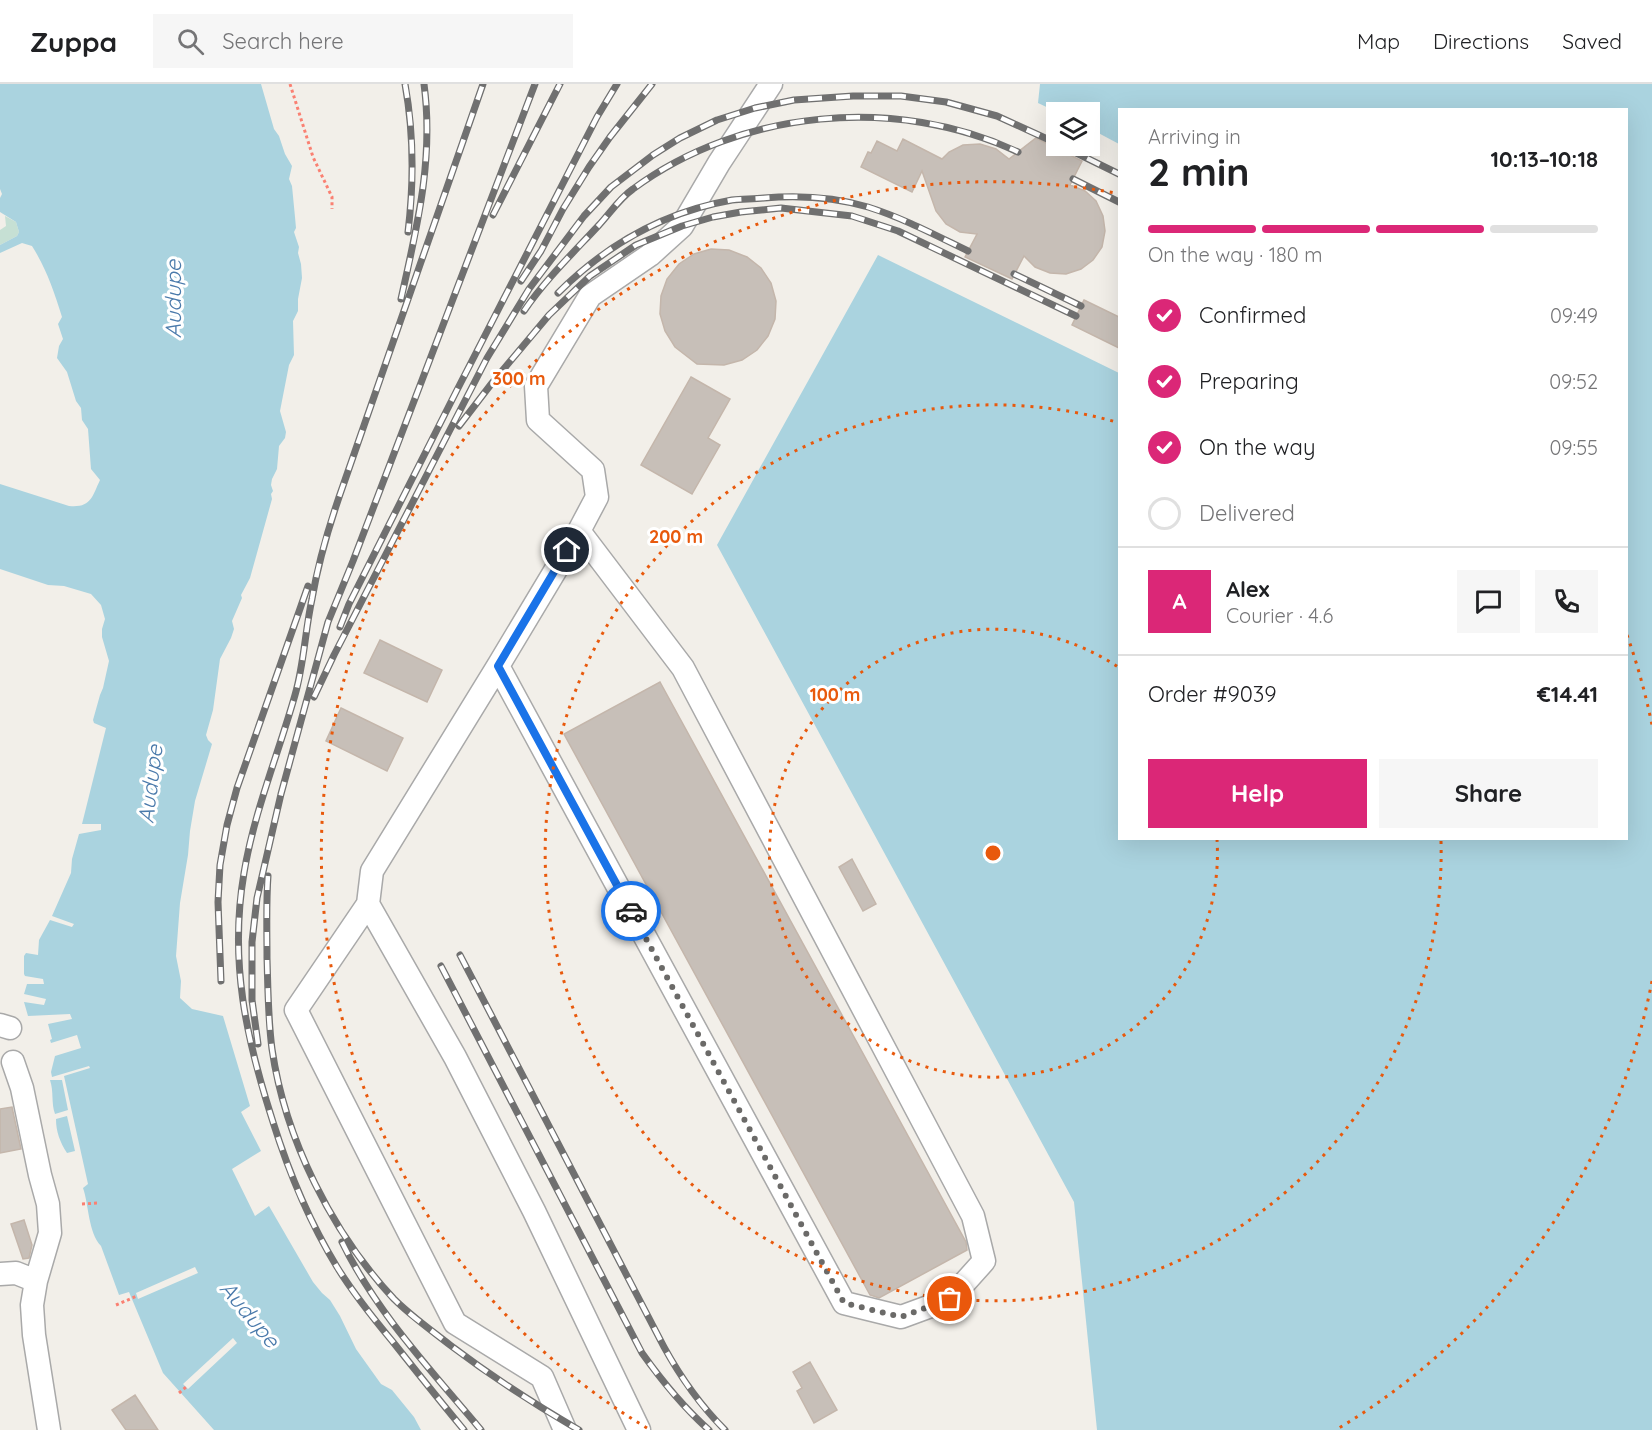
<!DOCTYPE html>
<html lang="en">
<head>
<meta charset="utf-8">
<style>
	body { margin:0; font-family:Quicksand,sans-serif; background:#f6f6f6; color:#202124; height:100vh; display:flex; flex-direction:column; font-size:22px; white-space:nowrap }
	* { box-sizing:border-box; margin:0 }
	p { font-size:20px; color:#757577 }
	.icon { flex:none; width:33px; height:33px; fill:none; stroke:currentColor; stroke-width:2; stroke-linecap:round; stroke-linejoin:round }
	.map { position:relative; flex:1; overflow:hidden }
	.side { position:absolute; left:1118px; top:24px; width:510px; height:732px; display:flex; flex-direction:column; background:#fff; border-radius:0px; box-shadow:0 6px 24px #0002 }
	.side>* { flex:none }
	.controls { position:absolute; left:1046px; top:18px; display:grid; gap:12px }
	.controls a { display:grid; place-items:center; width:54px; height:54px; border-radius:0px; background:#fff; box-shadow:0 6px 24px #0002; font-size:30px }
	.pin { position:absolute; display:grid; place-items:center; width:51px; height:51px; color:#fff; margin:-26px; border:3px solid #fff; border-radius:50%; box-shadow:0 2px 6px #0007 }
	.courier { position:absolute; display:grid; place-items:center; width:60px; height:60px; margin:-30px; border:4px solid #1a73e8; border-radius:50%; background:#fff; color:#222; box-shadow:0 2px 8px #0007 }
	.headline em { font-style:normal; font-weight:800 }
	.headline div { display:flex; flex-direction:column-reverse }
	.headline { display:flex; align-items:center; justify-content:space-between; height:102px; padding:0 30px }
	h1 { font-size:39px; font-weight:800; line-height:45px }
	.bar { display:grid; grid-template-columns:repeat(4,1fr); gap:9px 6px; align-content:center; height:72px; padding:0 30px }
	.bar i { height:8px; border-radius:4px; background:#e0e0e0 }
	.bar .selected { background:#db2777 }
	.bar p { grid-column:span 4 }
	.line { display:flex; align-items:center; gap:15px; padding:0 30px; border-top:2px solid #e0e0e0 }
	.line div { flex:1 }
	.round { display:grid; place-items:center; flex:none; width:63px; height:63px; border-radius:0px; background:#f6f6f6 }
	ol { padding:0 30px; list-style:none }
	li { display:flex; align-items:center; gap:18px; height:66px }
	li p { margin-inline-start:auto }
	li .icon { padding:6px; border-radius:50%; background:#db2777; color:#fff; stroke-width:4 }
	li:last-child { color:#757577 }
	li i { width:33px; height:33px; border:3px solid #e0e0e0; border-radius:50% }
	.primary-button { display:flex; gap:12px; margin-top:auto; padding:12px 30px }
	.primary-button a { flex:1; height:69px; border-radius:0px; background:#db2777; color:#fff; font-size:24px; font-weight:800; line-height:69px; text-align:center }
	.primary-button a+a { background:#f6f6f6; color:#202124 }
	header { display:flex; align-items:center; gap:36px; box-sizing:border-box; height:84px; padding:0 30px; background:#fff; border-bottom:2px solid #e0e0e0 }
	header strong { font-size:28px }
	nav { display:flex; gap:33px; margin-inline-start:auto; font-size:21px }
	.search { width:420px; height:54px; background:#f6f6f6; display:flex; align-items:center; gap:15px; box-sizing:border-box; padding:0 21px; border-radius:0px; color:#757577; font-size:22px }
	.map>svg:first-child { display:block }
	.wetland { fill:#c6e0d4 }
	.water { fill:#aad3df }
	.pier { fill:#f2efe9 }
	.building { fill:#c7bfb8; stroke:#c4b6ab; stroke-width:1.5 }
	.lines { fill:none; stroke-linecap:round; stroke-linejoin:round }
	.minor-casing { stroke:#a9a9a9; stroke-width:25 }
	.path { stroke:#fa8072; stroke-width:3; stroke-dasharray:3 3; stroke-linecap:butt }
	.minor { stroke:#fff; stroke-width:22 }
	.rail-casing { stroke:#707070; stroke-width:7 }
	.rail { stroke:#fff; stroke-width:4.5; stroke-dasharray:14; stroke-linecap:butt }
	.done { stroke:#6b6a68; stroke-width:6; stroke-dasharray:0 10.8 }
	.route { stroke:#1a73e8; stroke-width:8 }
	.ring { fill:none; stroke:#e8590c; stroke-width:3; stroke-dasharray:3 6 }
	.labels { text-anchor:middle; stroke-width:6; stroke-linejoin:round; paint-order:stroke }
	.water-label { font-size:22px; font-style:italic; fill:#4a7aab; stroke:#fff }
	.centre { fill:#e8590c; stroke:#fff; stroke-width:3 }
	.ring-label { font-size:18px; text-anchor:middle; font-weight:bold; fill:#e8590c; stroke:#fff; stroke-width:6; stroke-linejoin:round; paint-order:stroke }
</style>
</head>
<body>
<header>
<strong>Zuppa</strong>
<div class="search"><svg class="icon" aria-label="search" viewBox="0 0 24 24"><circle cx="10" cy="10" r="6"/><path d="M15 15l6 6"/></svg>Search here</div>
<nav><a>Map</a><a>Directions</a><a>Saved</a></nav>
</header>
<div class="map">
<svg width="1652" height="1346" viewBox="0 0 1652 1346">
	<rect width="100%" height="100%" fill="#f2efe9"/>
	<path class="wetland" d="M 5,132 L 16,138 L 19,148 L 17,152 L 0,161 L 0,146 L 6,142 Z"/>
	<path class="water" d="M 0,0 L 261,0 L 274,45 L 279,52 L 285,70 L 292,82 L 289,95 L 292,102 L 295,133 L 296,144 L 294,148 L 299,163 L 298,169 L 301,180 L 302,194 L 298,215 L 298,227 L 293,237 L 294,271 L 289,281 L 280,327 L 286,348 L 285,354 L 279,362 L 277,385 L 272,395 L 271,401 L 273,407 L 271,410 L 272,415 L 250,494 L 241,511 L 242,514 L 232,537 L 234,545 L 231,554 L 220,575 L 213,626 L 206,651 L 208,656 L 212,660 L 195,717 L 190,747 L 188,771 L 180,819 L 176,872 L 181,897 L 180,914 L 192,925 L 223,932 L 250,1022 L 241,1028 L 261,1067 L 232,1085 L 255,1132 L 269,1122 L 313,1198 L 322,1209 L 330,1216 L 340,1232 L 356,1265 L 381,1300 L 392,1306 L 414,1333 L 421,1346 L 214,1346 L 163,1289 L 129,1208 L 119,1211 L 101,1162 C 88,1148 89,1121 83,1104 L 88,1100 L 64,992 L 90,984 L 89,982 L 52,993 L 51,988 L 55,972 L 81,964 L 77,951 L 51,959 L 50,956 L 52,955 L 48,940 L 72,935 L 70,930 L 28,932 L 24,918 L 44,921 L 46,915 L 24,910 L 27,900 L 44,900 L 43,895 L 25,892 L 24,890 L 24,872 L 26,869 L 38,871 L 39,856 L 50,836 L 72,843 L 74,840 L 52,832 L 71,789 L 72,775 L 79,750 L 101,746 L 101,740 L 82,740 L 106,644 L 94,639 L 93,636 L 100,611 L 103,604 L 109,577 L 102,553 L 102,545 L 105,535 L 101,521 L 91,510 L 64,502 L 48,501 L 0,485 L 0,400 L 69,422 C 91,424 92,413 100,396 L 91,385 L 88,345 L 82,336 L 81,324 L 76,317 L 67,288 L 57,274 L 59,262 L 63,255 L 58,240 L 62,233 C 54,207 46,184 32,162 L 22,159 L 0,169 L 0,161 L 17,152 L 19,148 L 16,138 L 0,128 L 0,114 L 2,110 L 0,105 Z
		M 1040,0 L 1652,0 L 1652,1346 L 1097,1346 L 1074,1118 L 717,461 L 878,171 L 1119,289 L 1119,754 L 1626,754 L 1626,26 L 1119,26 L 1119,60 L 1089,44 L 1089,28 L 1057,28 L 1038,19 Z
		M 50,996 L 62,996 L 68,1026 L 55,1030 C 51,1019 54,1008 50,996 Z
		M 67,1032 L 75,1067 L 67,1069 C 60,1058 56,1048 56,1035 Z"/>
	<path class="pier" d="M 195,1183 L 198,1189 L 138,1215 L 136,1209 Z
		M 233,1254 L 237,1259 L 188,1305 L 183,1300 Z"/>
	<path class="building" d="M 1036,54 L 1082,77 L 1070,101 L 1085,107 L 1096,117 L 1103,132 L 1105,147 L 1102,163 L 1093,176 L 1081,185 L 1066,190 L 1050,189 L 1035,183 L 1024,172 L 1012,195 L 965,173 L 977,150 L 960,148 L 946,140 L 936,127 L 922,87 L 912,108 L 861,83 L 868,68 L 871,69 L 877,57 L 897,67 L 903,55 L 942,75 L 949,68 L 963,61 L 980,60 L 996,65 L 1009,75 Z
		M 711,165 L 729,166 L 747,173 L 761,184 L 771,199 L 776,217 L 775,235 L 768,252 L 757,266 L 742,276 L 724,281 L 697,280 L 675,263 L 665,247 L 660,230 L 661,212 L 667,195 L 679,180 L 694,170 Z
		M 1084,216 L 1119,233 L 1119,264 L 1072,241 Z
		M 691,293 L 730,315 L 708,354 L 720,361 L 692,410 L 641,381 Z
		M 380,556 L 442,586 L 427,618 L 364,589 Z
		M 660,598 L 966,1158 L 967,1166 L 879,1214 L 870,1211 L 564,650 Z
		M 341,624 L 403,654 L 387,687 L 326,657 Z
		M 852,775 L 876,820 L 863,827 L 839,783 Z
		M 12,1023 L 21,1065 L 0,1069 L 0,1025 Z
		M 24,1136 L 32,1161 L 29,1174 L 23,1175 L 11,1140 Z
		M 810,1278 L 837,1326 L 814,1339 L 797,1307 L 802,1304 L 793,1288 Z
		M 135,1311 L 158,1346 L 126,1346 L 112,1326 Z"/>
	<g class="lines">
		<g class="minor-casing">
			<path id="minor" d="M 498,582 L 844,1219 L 901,1233 L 950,1215 L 984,1177 L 973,1132 L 683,584 L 579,447
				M 368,820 L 296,926 L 455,1239 L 542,1293 L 565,1346
				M 0,941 L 10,944
				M 13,978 L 22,1004 L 40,1091 L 48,1120 L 50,1149 L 36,1197 L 32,1221 L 34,1251 L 49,1346
				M 0,1190 L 16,1189 L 36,1197
				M 639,1346 L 534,1127 L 455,973 L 368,820 L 372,787 L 498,582 L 579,447 L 597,413 L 593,386 L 538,336 L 536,302 L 590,212 L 650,171 L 682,142 L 719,79 L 771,0"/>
		</g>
		<path class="path" d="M 290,0 L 313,73 L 332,113 L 332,125
			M 82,1120 L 98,1119
			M 116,1221 L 137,1212
			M 179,1309 L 186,1303"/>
		<use href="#minor" class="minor"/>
		<g class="rail-casing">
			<path id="rail" d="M 405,0 C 414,50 414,98 408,148
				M 1062,62 L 1119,90
				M 1073,95 L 1119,118
				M 493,131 L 560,0
				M 1014,190 L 1081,222
				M 521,197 L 541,167 L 563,125 L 589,83 L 610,53 L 652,0
				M 558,209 C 606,161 664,128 732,116 C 742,115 753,115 764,114 C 799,111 834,113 868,123 C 903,134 935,151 968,167
				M 401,215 C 417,143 434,75 424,0
				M 524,227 C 545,196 573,169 599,141 C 610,129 620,114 633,105 C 741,25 897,11 1018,68
				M 459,342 L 492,299 L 549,231 L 590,192 L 636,161 L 682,142 L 713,133 L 741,128 L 781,124 L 852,132 L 898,147 L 1076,232
				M 340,543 L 349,520 L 456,308 L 597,33 L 617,0
				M 314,613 L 334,571 L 487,274 L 529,205 L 584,132 L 611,103 L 653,71 L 680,54 L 717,36 L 755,24 L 794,16 L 853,12 L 901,12 L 946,18 L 997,32 L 1056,59
				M 268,792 C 266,820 267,847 267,874 C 268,905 268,935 272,965 C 285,1055 332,1149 394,1215 C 411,1232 431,1246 450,1261 C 491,1292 534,1320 579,1346
				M 460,871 L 664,1263 C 681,1294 700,1321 725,1346
				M 441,882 L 642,1269 C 662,1297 683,1323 709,1346
				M 221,897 L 218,818 L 220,781 L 227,741 L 237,704 L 308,502
				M 258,960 L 252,916 L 252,858 L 257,814 L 281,710 L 328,538 L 353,477 L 535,0
				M 342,1158 C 376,1228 431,1286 481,1346
				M 464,1346 C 440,1317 416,1287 393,1258 C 373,1234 353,1209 337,1183 C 309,1137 289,1089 273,1038 C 246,954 229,877 244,789 C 254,728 278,671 295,611 C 304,580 305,547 312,515 C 319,474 331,435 345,396 L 483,0"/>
		</g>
		<use href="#rail" class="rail"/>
	</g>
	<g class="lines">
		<path class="done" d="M 631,827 L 844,1219 L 901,1233 L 950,1215"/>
		<path class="route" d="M 567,466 L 498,582 L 631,827"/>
	</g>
	<g class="ring">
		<path d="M1217 755A224 224 0 1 1 1118 583"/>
		<path d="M1441 757A448 448 0 1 1 1116 338"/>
		<path d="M1652 897A671 671 0 0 1 1339 1344M647 1344A671 671 0 0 1 1115 109M1627 551A671 671 0 0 1 1652 641"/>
	</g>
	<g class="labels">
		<g class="water-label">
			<text transform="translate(173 215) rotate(-90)" y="8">Audupe</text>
			<text transform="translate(150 700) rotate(-83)" y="8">Audupe</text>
			<text transform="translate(250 1230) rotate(50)" y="8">Audupe</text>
		</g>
	</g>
	<circle cx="993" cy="769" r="9" class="centre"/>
	<g class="ring-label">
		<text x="519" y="301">300 m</text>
		<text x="676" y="459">200 m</text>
		<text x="835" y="617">100 m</text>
	</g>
</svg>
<div class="controls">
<a><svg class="icon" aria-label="layers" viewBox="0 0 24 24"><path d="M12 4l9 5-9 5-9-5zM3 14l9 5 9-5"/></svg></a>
</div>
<div class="pin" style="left:950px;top:1215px;background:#ea580c"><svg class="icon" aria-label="bag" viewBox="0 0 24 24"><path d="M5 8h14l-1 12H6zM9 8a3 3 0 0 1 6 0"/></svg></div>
<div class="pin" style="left:567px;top:466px;background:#1f2937"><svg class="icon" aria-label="home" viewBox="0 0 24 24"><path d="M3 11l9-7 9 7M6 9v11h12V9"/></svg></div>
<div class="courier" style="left:631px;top:827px"><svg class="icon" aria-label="car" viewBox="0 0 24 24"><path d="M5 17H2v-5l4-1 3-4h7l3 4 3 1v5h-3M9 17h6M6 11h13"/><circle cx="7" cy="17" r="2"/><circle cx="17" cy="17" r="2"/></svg></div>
<section class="side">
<div class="headline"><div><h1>2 min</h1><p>Arriving in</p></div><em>10:13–10:18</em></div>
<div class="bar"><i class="selected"></i><i class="selected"></i><i class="selected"></i><i></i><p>On the way · 180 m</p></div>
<ol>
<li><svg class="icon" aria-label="check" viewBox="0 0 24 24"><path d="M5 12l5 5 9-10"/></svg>Confirmed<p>09:49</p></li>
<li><svg class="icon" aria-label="check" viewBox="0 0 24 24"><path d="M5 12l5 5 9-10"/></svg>Preparing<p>09:52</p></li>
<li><svg class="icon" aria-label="check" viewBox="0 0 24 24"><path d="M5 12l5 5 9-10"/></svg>On the way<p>09:55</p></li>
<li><i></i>Delivered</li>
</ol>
<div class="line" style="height:108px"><b class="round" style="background:#db2777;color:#fff">A</b><div><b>Alex</b><p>Courier · 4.6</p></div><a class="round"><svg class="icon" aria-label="chat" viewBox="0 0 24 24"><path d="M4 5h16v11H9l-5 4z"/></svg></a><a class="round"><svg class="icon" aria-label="phone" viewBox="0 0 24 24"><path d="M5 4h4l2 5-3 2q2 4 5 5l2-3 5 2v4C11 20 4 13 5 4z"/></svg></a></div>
<div class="line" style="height:78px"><div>Order #9039</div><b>€14.41</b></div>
<div class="primary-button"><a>Help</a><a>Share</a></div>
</section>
</div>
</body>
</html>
